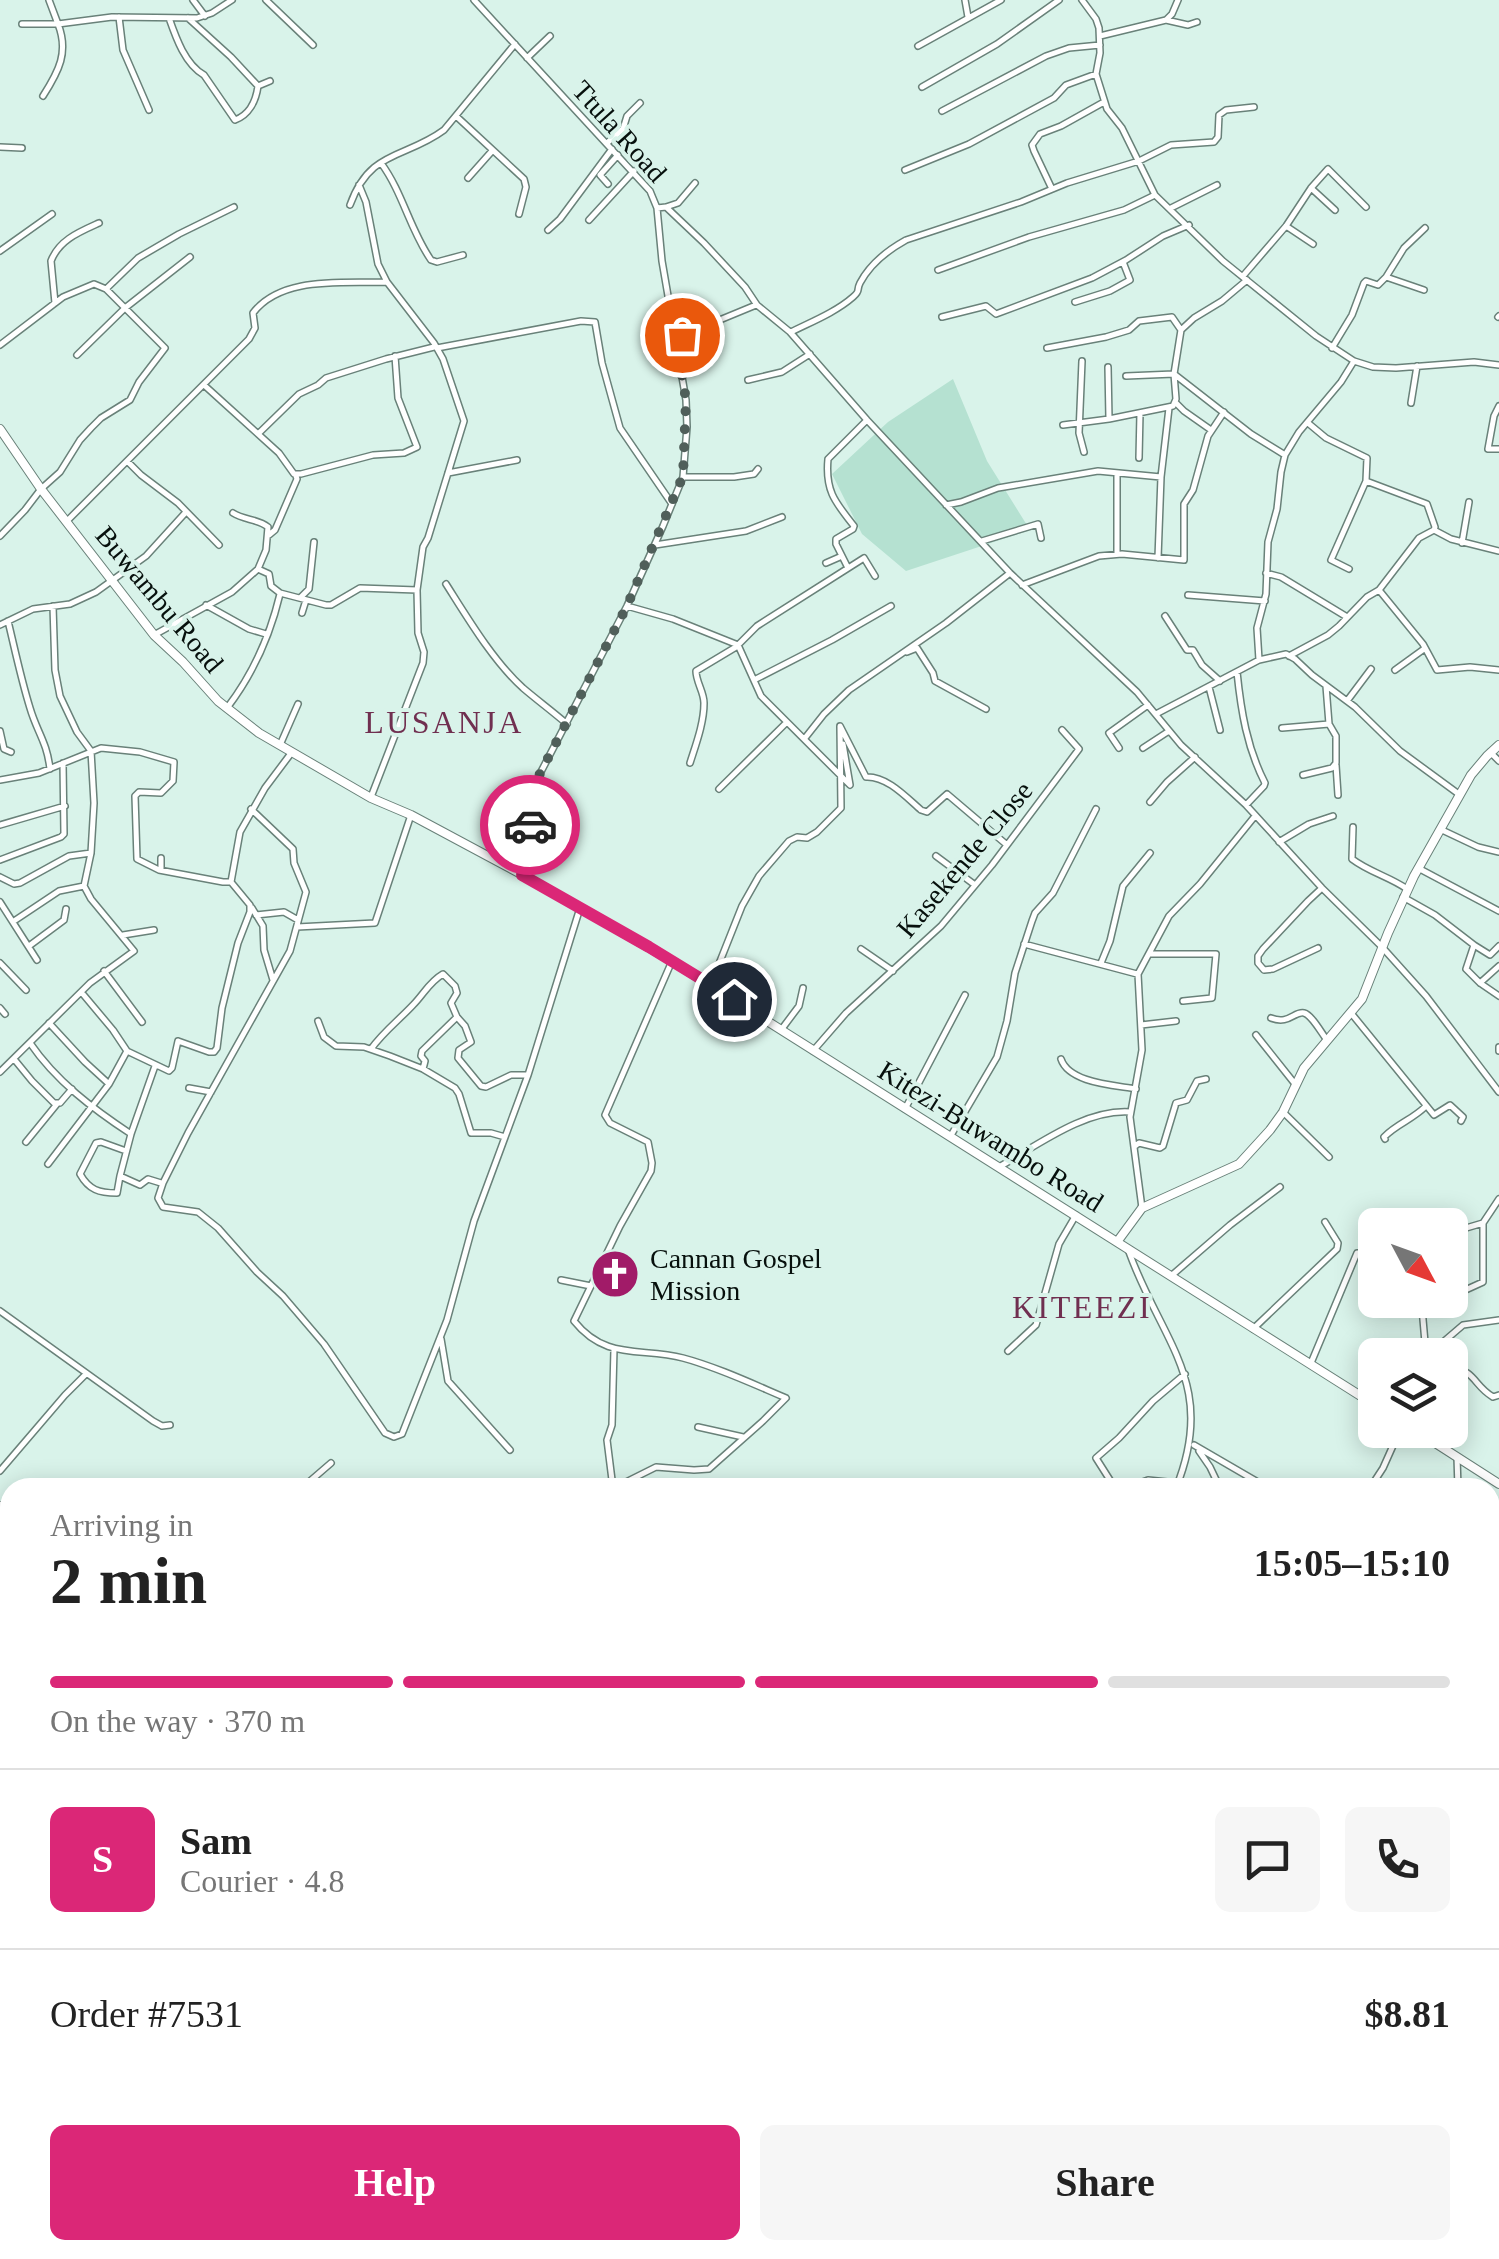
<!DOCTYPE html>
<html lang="en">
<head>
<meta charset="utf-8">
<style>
	body { margin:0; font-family:Georgia,serif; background:#f6f6f6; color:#222; height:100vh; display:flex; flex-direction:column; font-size:38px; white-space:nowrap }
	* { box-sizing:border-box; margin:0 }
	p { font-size:32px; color:#767676 }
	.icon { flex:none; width:55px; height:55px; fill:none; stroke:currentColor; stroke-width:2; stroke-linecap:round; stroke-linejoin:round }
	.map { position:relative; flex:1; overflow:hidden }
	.details { position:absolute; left:0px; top:1478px; width:1500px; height:782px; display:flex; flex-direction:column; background:#fff; border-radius:30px 30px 0 0; box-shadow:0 5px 25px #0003 }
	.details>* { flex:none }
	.needle { width:65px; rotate:131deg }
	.buttons { position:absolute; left:1358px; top:1208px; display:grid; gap:20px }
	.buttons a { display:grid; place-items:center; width:110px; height:110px; border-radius:15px; background:#fff; box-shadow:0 5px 25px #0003; font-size:50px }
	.pin { position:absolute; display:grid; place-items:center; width:85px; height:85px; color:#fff; margin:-42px; border:5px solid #fff; border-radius:50%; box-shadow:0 2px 10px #0007 }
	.courier { position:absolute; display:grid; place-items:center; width:100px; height:100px; margin:-50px; border:8px solid #db2777; border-radius:50%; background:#fff; color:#222; box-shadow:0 2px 12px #0007 }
	.head em { font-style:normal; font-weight:800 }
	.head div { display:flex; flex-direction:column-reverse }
	.head { display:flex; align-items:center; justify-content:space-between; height:170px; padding:0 50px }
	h1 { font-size:65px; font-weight:800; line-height:75px }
	.bar { display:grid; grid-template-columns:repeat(4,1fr); gap:15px 10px; align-content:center; height:120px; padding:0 50px }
	.bar i { height:12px; border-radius:8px; background:#e0e0e0 }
	.bar .active { background:#db2777 }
	.bar p { grid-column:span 4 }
	.line { display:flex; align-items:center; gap:25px; padding:0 50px; border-top:2px solid #e0e0e0 }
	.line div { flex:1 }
	.round { display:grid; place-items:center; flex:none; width:105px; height:105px; border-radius:15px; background:#f6f6f6 }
	.cta { display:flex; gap:20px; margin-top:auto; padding:20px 50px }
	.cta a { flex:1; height:115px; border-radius:15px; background:#db2777; color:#fff; font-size:40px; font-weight:800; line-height:115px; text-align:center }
	.cta a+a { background:#f6f6f6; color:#222 }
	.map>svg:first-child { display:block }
	.green { fill:#b5e1d1 }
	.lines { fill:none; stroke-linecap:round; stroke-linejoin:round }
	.street-casing { stroke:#698179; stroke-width:8 }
	.secondary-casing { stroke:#698179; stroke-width:10 }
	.street { stroke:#fff; stroke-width:5 }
	.secondary { stroke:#fff; stroke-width:8 }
	.done { stroke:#505f5a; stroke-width:10; stroke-dasharray:0 18 }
	.route { stroke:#db2777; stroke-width:12 }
	.labels { text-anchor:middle; stroke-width:8; stroke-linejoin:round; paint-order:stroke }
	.street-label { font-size:28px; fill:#07100d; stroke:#d9f3ea }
	.poi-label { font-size:28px; fill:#07100d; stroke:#d9f3ea; text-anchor:start }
	.quarter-label { font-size:32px; letter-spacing:2.5px; fill:#702f50; stroke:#d9f3ea }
</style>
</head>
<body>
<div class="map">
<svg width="1499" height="2259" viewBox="0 0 1499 2259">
	<rect width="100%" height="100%" fill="#d9f3ea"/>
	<path class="green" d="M 953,379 L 987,461 L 1030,530 L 906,571 L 862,534 L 832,474 L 888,422 Z"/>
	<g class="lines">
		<g class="street-casing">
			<path id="street" d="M 49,0 L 58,24 L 112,17 L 197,18 L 212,13 L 232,0
				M 193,0 L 205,16
				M 266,0 L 313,45
				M 474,0 L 650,191 L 657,208 L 662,261 L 686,400 L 687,427 L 683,477 L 663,526 L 627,606 L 531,791 L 526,812 L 534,834 L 535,848 L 523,873
				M 965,0 L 968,17
				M 1082,0 L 1096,19 L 1099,28 L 1100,53 L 1096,74 L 1107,109 L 1122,128 L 1155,195 L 1223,261 L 1316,336 L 1354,361 L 1373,367 L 1396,368 L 1474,362 L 1499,365
				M 119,17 L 123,50 L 149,110
				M 169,18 C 176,38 185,64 204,75 L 235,120 C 249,115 256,101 258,86
				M 188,18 L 231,57 L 258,86 L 270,81
				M 1166,20 L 1188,25 L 1197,22
				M 22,24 L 58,24 C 69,52 59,71 43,96
				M 1100,36 L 1166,20 L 1172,14 L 1178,0
				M 918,46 L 1001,0
				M 527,58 L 550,36
				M 922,87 L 997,44 L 1059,0
				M 942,111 L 1046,56 L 1069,48 L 1100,45
				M 456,116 L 524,179 L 526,187 L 519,214
				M 607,143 L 623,129 L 627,116 L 640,103
				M 0,147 L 22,148
				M 381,163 C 403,193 410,230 431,260 L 437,262 L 463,255
				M 905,170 L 969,144 L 1054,98 L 1066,85 L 1096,74
				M 468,178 L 492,151
				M 608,184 L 600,175 L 618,155
				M 359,185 L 366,202 L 378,264 L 387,282 L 434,343 L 443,359 L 464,421 L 428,538 L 423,547 L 417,590
				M 1311,188 L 1335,210
				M 1052,189 L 1034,151 L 1032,145 L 1040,134 L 1061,126 L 1104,102
				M 350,205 C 370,149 405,159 444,130 L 515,44
				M 666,207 L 678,203 L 695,183
				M 657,208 L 666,207 L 704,243 L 745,287 L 757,305 L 790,332 L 867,420 L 1010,573 L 1137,692 L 1181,745 L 1246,805 L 1322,888 L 1382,947 L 1426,996 L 1499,1092
				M 1171,208 L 1217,185
				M 589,220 L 634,171
				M 1286,226 L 1313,244
				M 548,230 L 560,219 L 612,149
				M 0,251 L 52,214
				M 938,270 L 1029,237 L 1124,210 L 1155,195
				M 1243,276 L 1286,226 L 1311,188 L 1328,169 L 1366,207
				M 1386,277 L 1424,290
				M 106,289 L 138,258 L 179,234 L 234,207
				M 1075,302 L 1110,291 L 1130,280 L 1123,262
				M 55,303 L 51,261 C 59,240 79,232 99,223
				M 942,317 L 986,306 L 996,314 L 1092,278 L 1126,260 L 1163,236 L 1189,225
				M 1498,317 L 1499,316
				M 791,332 C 811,322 836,312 853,297 C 861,290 856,291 860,283 C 870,264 888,250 906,240 L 1021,202 L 1067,183 L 1139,161 L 1171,145 L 1214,142 L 1218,137 L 1219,115 L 1226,110 L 1254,107
				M 676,338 L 756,305
				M 0,345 L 63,297 L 94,284 L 106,289 L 165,348 L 139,382 L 130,400 L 101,418 L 91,428 L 80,440 L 60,472 L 41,489 L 25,510 L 0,536
				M 437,348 L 581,321 L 595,322 L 602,363 L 620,428 L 672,504
				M 1047,348 L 1106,337 L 1129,330 L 1139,321 L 1172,317 L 1181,330
				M 1332,348 L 1352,315 L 1364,283 L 1366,281 L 1378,285 L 1386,277 L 1404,248 L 1425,228
				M 77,355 L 125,308 L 190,257
				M 1082,361 L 1079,433 L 1084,452
				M 1108,367 L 1109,419
				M 1126,376 L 1174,374 L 1251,434 L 1285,455
				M 748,380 L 782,372 L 810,354
				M 204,385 L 279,453 L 294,474 L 301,474 L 373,455 L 404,453 L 417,447 L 398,398 L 395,356
				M 1176,403 L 1184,411 L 1211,430
				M 1411,403 L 1417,366
				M 1499,406 L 1494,416 L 1488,449 L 1499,449
				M 1308,423 L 1326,438 L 1367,458 L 1366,481 L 1427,504 L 1435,527 L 1434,530 L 1451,539 L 1499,551
				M 1063,425 L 1109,419 L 1173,406 L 1176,399 L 1174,374 L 1181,330 L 1194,318 L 1222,301 L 1247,280
				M 258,434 L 299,394 L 318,385 L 326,378 L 386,359 L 434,347
				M 1139,458 L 1140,413
				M 127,461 L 141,475 L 178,503 L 219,545
				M 448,473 L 517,460
				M 683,477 L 734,477 L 754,474 L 758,469
				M 946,505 L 961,502 L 998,488 L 1098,471 L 1161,477
				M 233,513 C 244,520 258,519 268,527 L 266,550 L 258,569
				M 67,521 L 249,339 L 255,328 L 253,313 C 282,275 344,284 387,282
				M 269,535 L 275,530 L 297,479 L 296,476
				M 982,541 L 1038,524 L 1041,538
				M 1462,543 L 1469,502
				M 655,545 L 746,531 L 782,517
				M 1117,554 L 1117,473
				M 1158,558 L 1161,477 L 1169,408
				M 826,563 L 842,556
				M 848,568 L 836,544 L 836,539 L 853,529 L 854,526 C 835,502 825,491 828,459 L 867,420
				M 1349,569 L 1331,560 L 1366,481
				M 1266,573 L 1281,577 L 1347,617
				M 446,584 C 467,617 493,661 523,688 C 537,700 552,711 567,724
				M 1022,585 L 1099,556 L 1122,554 L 1184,560 L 1184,504 L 1193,490 L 1208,436 L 1224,412
				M 1379,590 L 1423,644 L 1437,670 L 1470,667 L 1499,670
				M 1188,595 L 1265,601
				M 301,597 L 309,589 L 314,542
				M 206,605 L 249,629 L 266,634
				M 627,606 L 673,619 L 738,645 L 761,696 L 850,785 L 843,744
				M 302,613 L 306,600
				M 1165,616 L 1187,650 L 1193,650 L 1202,665 L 1220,681
				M 8,621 C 15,650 21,679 30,708 C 37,732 47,742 50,769
				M 0,625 L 33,609 L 70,604 L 96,592 L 146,556 L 186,512
				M 154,635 L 232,592 L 258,569 L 269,574 L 271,586 L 280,593 L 326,605 L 331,605 L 360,588 L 417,590 L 418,633 L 424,652 L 423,663 L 371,797
				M 907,652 L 917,648 L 933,673 L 935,681 L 986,709
				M 1289,656 L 1328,635 L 1339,626 L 1367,597 L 1379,590 L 1419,538 L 1434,530
				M 1259,660 L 1257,628 L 1266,594 L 1268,542 L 1277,509 L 1281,472 L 1285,455 L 1299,432 L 1341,382 L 1354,361
				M 1395,670 L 1424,649
				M 1237,672 C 1241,711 1247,748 1265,783 L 1264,786 L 1246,805
				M 754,680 L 832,640 L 891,606
				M 1209,687 L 1220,730
				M 1347,701 L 1371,669
				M 227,708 C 253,674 270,636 280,594
				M 1156,714 L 1259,660 L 1286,654 L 1295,659 L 1312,675 L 1355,707 L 1400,751 L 1460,795
				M 1282,728 L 1329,724
				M 0,731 L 4,749 L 11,752
				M 805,738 L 824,714 L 849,690 L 946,623 L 1010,573
				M 280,745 L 298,704
				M 1119,748 L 1109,733 L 1148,705
				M 1143,748 L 1169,731
				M 1490,752 L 1499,761
				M 690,763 C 696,744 704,723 704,703 C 704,692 696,682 696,671 L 736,647 L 757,626 L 864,558 L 875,576
				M 1336,765 L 1338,795
				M 1303,775 L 1332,768 L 1336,763 L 1336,736 L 1329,724 L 1326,686
				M 0,780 L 39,773 L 101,748 L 140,752 L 174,762 L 173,781 L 161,793 L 139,792 L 135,796 L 137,859 L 159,870 L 223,882 L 231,882 L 240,832 L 265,788 L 292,752
				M 719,789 L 786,723
				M 1150,802 L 1167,782 L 1195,757
				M 251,809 L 293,849 L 294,863 L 306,892 L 290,951 L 188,1133 L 163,1183 L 158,1198 L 163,1207 L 198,1212 L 218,1228 L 257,1272 L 283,1296 L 324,1344 L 385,1433 L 394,1437 L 402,1434 L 447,1320 L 474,1221 L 528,1075 L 580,908
				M 0,825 L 65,806
				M 1353,827 L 1352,859 C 1369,872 1390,877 1407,889
				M 1442,830 L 1478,847 L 1499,852
				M 1279,842 L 1309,824 L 1333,816
				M 936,856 L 975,885
				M 161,858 L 161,870
				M 0,860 L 61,837 L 64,834 L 63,763
				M 1418,868 L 1499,911
				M 0,877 L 14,884 L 20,883 L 69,856 L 91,853
				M 1403,897 L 1435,915 L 1474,945 L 1466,969 L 1480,983 L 1499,996
				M 0,902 L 37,960
				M 252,908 L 263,926 L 264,950 L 273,980
				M 256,915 L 284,912 L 298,920
				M 14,921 L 59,891 L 84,886
				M 297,927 L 375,923 L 411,815
				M 123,935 L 154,930
				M 1024,944 L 1137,974
				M 1474,945 L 1490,955 L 1499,946
				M 29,946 L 64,920 L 66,909
				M 1318,948 L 1273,969 L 1264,970 L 1258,963 L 1258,956 L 1263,949 L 1308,901 L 1322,888
				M 861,949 L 893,971
				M 1149,954 L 1216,954 L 1212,998 L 1183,1001
				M 0,963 L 26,990
				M 1101,963 L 1110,941 L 1123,886 L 1150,853
				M 104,971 L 142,1022
				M 1480,983 L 1499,966
				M 711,984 L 742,906 L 759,876 L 789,841 L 797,837 L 807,838 L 817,832 L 841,808 L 840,726 L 866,777 C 887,776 906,797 921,810 L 927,812 L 947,794 L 1007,845
				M 0,1008 L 5,1014
				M 1351,1013 L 1434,1115 L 1450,1105 L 1463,1117 L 1461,1121
				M 457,1017 L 465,1026 L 471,1042 L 459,1050 L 458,1058 L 481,1086 L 486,1087 L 511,1075 L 527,1075
				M 1271,1018 C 1289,1025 1294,1011 1304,1013 C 1312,1015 1322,1034 1327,1040
				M 318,1021 L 324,1037 L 336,1046 L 364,1047 L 390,1056 L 423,1069 L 455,1088 L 459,1094 L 471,1133 L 491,1133 L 505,1137
				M 49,1023 L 85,1062 L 109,1084
				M 1141,1025 L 1176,1021
				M 781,1030 L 799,1006 L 803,988
				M 1256,1035 L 1295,1084
				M 30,1043 C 56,1081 93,1109 131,1134
				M 1499,1047 L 1499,1051
				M 371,1049 C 383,1032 399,1020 413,1005 C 424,994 429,982 443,974 L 455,986 L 457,993 L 451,1003 L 457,1017 L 422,1051 L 421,1056 L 425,1061 L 423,1069
				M 127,1051 L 169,1071 L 172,1068 L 178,1041 L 209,1052 L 214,1052 L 217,1048 L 222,1008 L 238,943 L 250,912 L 250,905 L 231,882
				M 813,1051 L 846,1013 L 941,926 L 992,865 L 1079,749 L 1062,730
				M 14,1059 L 32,1081 L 54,1103 L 60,1103 L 72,1089
				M 1061,1059 C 1069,1083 1114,1085 1136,1089
				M 155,1066 L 131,1134 L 120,1176 L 140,1185 L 148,1179 L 161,1183
				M 0,1072 L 90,983 L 134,951 L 91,899 L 84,886 L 91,853 L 94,803 L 91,751 L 77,732 L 60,696 L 55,670 L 53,606
				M 189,1088 L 211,1092
				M 905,1109 L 965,995
				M 1283,1112 L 1329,1157
				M 950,1137 L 997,1057 L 1007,1021 L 1015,973 L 1032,921 L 1035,913 L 1053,893 L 1096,809
				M 1385,1139 L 1384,1137 C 1398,1123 1412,1120 1426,1106
				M 26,1142 L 57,1104
				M 1135,1146 L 1139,1143 L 1160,1148 L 1163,1146 L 1176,1103 L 1187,1100 L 1197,1081 L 1206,1079
				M 48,1164 L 109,1084 L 127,1051 L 113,1030 L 82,993
				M 999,1167 C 1038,1145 1085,1109 1130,1112
				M 120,1176 L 117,1193 C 99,1193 89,1190 80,1174 L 96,1143 L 101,1142 L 126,1151
				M 1142,1208 L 1130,1117 L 1142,1050 L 1138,974 L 1169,916 L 1200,884 L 1255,816
				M 1445,1213 L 1453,1229 L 1456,1231 L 1483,1223
				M 1129,1252 C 1162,1343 1218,1384 1176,1488
				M 607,1254 L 634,1274
				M 1171,1276 L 1230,1225 L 1280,1187
				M 561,1280 L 591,1286
				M 1450,1297 L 1483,1282 L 1483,1223 L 1499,1199
				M 0,1311 L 153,1421 L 162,1426 L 170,1425
				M 1253,1329 L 1337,1249 L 1338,1243 L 1325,1222
				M 441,1339 L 448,1381 L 510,1450
				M 1008,1351 L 1036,1325 L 1059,1244 L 1076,1215
				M 1426,1354 L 1422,1308 L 1441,1300
				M 1428,1355 L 1463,1325 L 1499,1320
				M 1311,1363 L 1357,1253 L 1375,1256
				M 1450,1366 C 1477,1372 1473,1385 1493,1397 L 1499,1395
				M 698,1427 L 743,1437
				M 1194,1445 L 1268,1488
				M 1199,1451 L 1210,1467 L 1220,1488
				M 1457,1457 L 1458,1488
				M 0,1471 L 65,1395 L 86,1374
				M 302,1488 L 331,1463
				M 613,1488 L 607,1440 L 612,1425 L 614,1349
				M 614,1488 L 656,1467 L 694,1470 L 709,1469 L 763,1421 L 786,1398 C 753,1384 717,1367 683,1358 C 641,1347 606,1361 574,1321 L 620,1226 L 651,1171 L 652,1163 L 648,1142 L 610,1123 L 605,1115 L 672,961
				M 1115,1488 L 1096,1458 L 1119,1438 L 1153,1401 L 1185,1374
				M 1126,1488 L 1148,1480 L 1177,1483
				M 1370,1488 L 1383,1468 L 1400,1430
				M 0,1584 L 10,1569
				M 0,1651 L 10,1653
				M 0,1692 L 10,1665
				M 0,1709 L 10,1713
				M 1490,1741 L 1499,1741
				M 0,1767 L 10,1750
				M 1490,1923 L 1499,1920
				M 0,2027 L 10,2032
				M 1490,2098 L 1499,2099
				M 252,2250 L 255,2259
				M 963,2250 L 972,2259
				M 7,2259 L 9,2244
				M 147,2259 L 149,2250
				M 529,2259 L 538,2250
				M 874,2259 L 883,2250"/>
		</g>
		<g class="secondary-casing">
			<path id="secondary" d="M 0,429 L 41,489 L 154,635 L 183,662 L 218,701 L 259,733 L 371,798 L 411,815 L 523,875 L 672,961 L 1375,1405
				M 1117,1242 L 1142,1208 L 1239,1164 L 1270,1130 L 1283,1112 L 1304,1068 L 1362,999 L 1388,933 L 1414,876 L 1471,775 L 1487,756 L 1499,745
				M 1415,1430 L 1499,1484
				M 0,1506 L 10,1513
				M 807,2250 L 822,2259"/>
		</g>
		<use href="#street" class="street"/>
		<use href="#secondary" class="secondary"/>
	</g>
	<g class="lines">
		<path class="done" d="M 530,825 L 526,812 L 531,791 L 627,606 L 683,476 L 686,400 L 676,338 L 682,335"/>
		<path class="route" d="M 530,825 C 540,845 531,857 522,875 L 649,947 L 734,999"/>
	</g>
	<defs>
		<g id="church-disc" transform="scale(2.5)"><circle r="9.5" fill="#a11b68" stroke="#d9f3ea"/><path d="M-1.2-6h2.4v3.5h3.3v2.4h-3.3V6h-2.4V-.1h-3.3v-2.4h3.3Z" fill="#fff"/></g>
	</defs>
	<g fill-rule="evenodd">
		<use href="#church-disc" x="615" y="1274"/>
	</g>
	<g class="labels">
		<g class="street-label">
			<text transform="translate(620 131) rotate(48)" y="10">Ttula Road</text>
			<text transform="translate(160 599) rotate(50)" y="10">Buwambu Road</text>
			<text transform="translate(964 859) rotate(-50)" y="10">Kasekende Close</text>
			<text transform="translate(991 1136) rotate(32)" y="10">Kitezi-Buwambo Road</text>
		</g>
		<g class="poi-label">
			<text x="650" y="1268">Cannan Gospel<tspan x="650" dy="32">Mission</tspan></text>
		</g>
		<g class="quarter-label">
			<text x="444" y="733">LUSANJA</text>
			<text x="1082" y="1318">KITEEZI</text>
		</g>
	</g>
</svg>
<div class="buttons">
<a><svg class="needle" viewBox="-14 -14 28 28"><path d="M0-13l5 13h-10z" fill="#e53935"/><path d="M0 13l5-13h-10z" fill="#767676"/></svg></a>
<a><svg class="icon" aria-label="layers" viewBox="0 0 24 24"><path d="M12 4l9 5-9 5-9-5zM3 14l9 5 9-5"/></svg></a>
</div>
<div class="pin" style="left:682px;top:335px;background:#ea580c"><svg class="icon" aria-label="bag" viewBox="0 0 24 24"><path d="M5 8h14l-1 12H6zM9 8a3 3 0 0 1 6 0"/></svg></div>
<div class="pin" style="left:734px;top:999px;background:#1f2937"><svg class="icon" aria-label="home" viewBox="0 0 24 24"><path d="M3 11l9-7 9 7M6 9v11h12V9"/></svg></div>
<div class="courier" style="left:530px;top:825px"><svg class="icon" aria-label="car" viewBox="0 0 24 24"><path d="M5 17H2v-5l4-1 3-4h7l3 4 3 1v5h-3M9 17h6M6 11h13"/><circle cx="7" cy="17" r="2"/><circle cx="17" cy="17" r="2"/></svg></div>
<section class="details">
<div class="head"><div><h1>2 min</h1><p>Arriving in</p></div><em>15:05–15:10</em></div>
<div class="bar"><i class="active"></i><i class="active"></i><i class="active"></i><i></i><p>On the way · 370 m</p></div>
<div class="line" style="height:180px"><b class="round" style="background:#db2777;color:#fff">S</b><div><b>Sam</b><p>Courier · 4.8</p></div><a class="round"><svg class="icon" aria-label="chat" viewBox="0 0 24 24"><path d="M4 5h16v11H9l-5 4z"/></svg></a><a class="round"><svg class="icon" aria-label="phone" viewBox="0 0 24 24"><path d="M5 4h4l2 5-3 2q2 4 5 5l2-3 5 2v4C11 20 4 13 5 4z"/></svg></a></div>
<div class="line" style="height:130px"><div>Order #7531</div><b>$8.81</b></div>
<div class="cta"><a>Help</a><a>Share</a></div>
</section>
</div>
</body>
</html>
